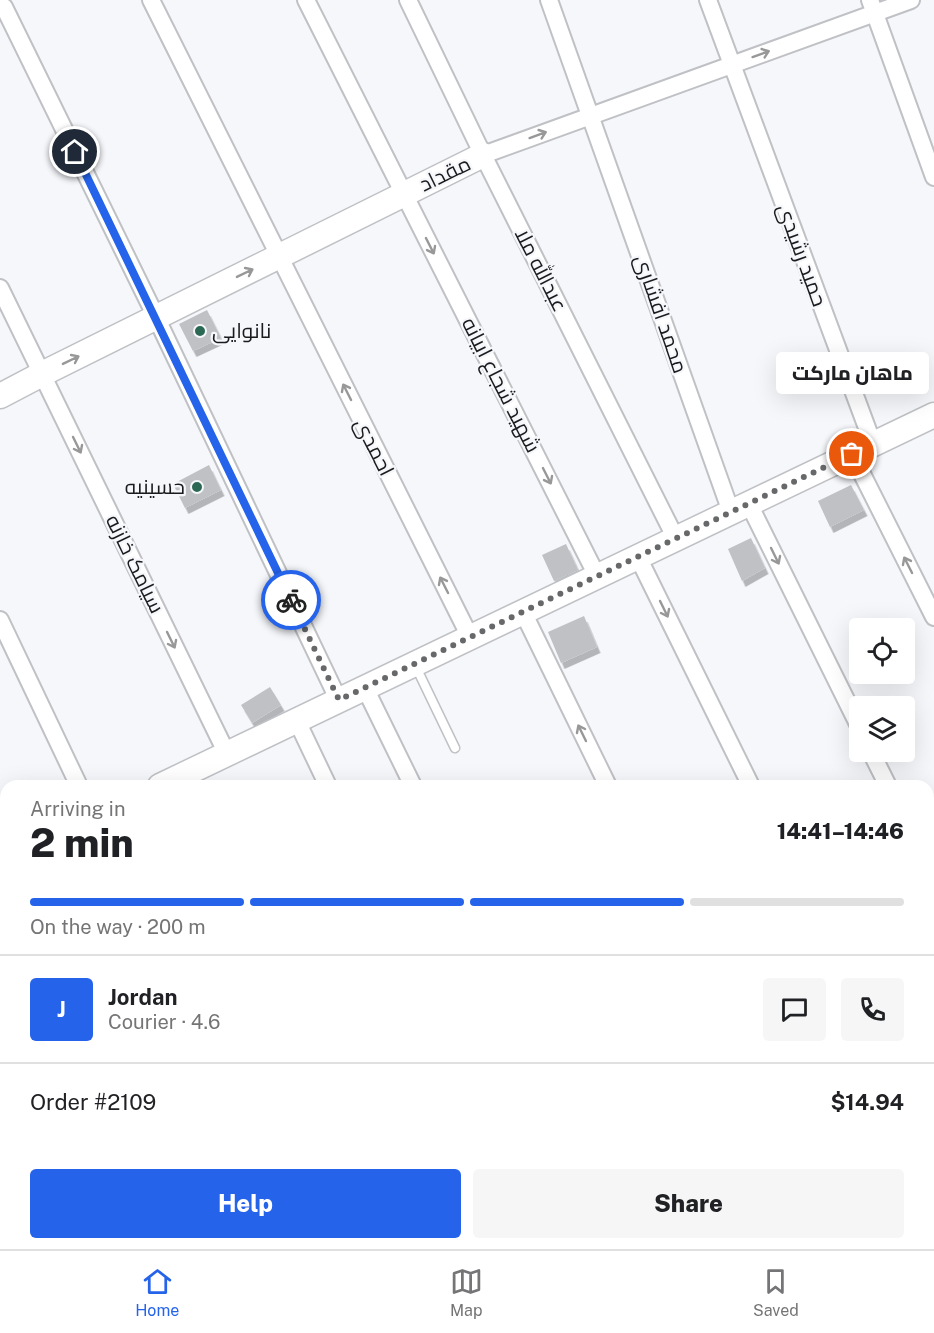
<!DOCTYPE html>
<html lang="en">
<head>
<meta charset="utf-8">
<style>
	body { margin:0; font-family:"Public Sans",Cairo,sans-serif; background:#f6f6f6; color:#202124; height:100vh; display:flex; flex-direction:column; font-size:22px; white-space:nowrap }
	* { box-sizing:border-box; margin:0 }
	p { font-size:20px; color:#757577 }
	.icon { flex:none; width:33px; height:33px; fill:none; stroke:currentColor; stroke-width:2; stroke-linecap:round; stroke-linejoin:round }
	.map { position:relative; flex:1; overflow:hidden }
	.drawer { position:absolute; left:0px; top:780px; width:934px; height:470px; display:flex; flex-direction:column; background:#fff; border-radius:18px 18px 0 0; box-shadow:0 6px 24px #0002 }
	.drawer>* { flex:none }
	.fabs { position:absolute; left:849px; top:618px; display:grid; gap:12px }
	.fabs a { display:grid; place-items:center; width:66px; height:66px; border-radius:6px; background:#fff; box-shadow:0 6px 24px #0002; font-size:30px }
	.pin { position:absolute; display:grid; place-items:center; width:51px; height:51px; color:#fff; margin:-26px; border:3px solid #fff; border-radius:50%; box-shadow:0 2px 6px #0007 }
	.courier { position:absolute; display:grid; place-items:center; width:60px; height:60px; margin:-30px; border:4px solid #2563eb; border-radius:50%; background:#fff; color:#222; box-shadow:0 2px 8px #0007 }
	.bubble { position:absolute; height:42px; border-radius:6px; background:#fff; box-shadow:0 6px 24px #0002; font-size:20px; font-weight:800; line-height:42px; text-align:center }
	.headline em { font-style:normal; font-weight:800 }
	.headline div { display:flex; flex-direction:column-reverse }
	.headline { display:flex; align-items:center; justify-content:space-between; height:102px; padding:0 30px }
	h1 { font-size:39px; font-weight:800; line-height:45px }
	.bar { display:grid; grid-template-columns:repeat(4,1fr); gap:9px 6px; align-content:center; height:72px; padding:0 30px }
	.bar i { height:8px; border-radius:4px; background:#e0e0e0 }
	.bar .on { background:#2563eb }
	.bar p { grid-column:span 4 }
	.line { display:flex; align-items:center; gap:15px; padding:0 30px; border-top:2px solid #e0e0e0 }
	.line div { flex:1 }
	.round { display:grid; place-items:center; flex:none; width:63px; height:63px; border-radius:6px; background:#f6f6f6 }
	.action { display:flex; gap:12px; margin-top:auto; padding:12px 30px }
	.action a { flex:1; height:69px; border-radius:6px; background:#2563eb; color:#fff; font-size:24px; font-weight:800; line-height:69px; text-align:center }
	.action a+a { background:#f6f6f6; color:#202124 }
	.tabs { display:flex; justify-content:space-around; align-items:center; height:84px; border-top:2px solid #e0e0e0; background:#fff; font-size:16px; color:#757577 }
	.tabs a { display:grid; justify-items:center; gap:3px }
	.tabs .on { color:#2563eb }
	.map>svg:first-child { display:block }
	.building { fill:#bfc1c5; filter:url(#shadow) }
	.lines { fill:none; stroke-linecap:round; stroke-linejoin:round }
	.lane-casing { stroke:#bfc1c5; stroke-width:11 }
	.street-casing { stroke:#bfc1c5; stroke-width:20 }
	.secondary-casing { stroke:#bfc1c5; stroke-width:27 }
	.lane { stroke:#fff; stroke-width:8 }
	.street { stroke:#fff; stroke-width:16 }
	.secondary { stroke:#fff; stroke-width:24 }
	.oneway { stroke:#989899 }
	.done { stroke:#67686a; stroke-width:6; stroke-dasharray:0 10.8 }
	.route { stroke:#2563eb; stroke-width:8 }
	.poi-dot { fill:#2b6854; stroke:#f6f7fb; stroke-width:2 }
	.labels { text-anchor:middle; stroke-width:4.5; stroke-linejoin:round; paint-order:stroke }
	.street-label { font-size:21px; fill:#1a1b1c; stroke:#f6f7fb }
	.poi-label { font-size:21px; fill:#1a1b1c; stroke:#f6f7fb; text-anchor:start }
</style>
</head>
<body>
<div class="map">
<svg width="934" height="1249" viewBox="0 0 934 1249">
	<defs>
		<filter id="shadow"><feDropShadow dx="3.5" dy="6" stdDeviation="0" flood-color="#0004"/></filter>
	</defs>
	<rect width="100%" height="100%" fill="#f6f7fb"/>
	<path class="building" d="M 207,310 L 221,338 L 193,351 L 179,324 Z
		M 209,465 L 221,490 L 185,508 L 173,484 Z
		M 851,485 L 864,510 L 830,527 L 818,501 Z
		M 751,538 L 765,568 L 742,581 L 728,549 Z
		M 566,544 L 578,570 L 554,581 L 542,555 Z
		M 584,616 L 597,647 L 561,663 L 548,632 Z
		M 270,687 L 281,705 L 252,723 L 241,705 Z"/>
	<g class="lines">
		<g class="lane-casing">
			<path id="lane" d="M 415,665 L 455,748
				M 277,1244 L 280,1249"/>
		</g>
		<g class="street-casing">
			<path id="street" d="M 151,0 L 470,637
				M 306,0 L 597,576
				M 408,0 L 483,155 L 676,539
				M 549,0 L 731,512
				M 708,0 L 873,444
				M 870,0 L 934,177
				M 4,7 L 156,317 L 339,701
				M 483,155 L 911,0
				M 0,288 L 227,754
				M 852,454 L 934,617
				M 749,504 L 860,728
				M 638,557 L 751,786
				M 523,612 L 608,786
				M 0,620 L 79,786
				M 365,688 L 413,786
				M 297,721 L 328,786
				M 871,752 L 888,786
				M 928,869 L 934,880
				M 0,1004 L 6,1016
				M 928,1070 L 934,1067
				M 928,1147 L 934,1158
				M 0,1209 L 6,1222
				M 17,1244 L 20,1249
				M 217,1244 L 220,1249
				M 411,1244 L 414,1249
				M 639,1244 L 642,1249
				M 830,1244 L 833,1249"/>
		</g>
		<g class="secondary-casing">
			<path id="secondary" d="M 0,396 L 42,374 L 483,155
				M 160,786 L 934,415
				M 0,863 L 6,860
				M 928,1249 L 934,1243"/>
		</g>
		<use href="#lane" class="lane"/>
		<use href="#street" class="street"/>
		<use href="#secondary" class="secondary"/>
	</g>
	<defs><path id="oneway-shaft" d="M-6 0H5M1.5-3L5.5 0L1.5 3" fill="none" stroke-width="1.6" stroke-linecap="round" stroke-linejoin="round" transform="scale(1.5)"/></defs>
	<g class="oneway">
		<use href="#oneway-shaft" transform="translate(761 54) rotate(-20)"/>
		<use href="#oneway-shaft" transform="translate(538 135) rotate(-20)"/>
		<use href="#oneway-shaft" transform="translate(430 246) rotate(63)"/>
		<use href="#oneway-shaft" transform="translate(245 273) rotate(-26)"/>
		<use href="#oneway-shaft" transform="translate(71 360) rotate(-26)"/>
		<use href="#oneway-shaft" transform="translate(347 392) rotate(-117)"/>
		<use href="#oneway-shaft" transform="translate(77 445) rotate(64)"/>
		<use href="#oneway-shaft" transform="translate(547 476) rotate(63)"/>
		<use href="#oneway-shaft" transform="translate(775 556) rotate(64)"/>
		<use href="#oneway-shaft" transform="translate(908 565) rotate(-117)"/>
		<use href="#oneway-shaft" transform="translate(444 585) rotate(-117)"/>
		<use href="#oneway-shaft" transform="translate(664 609) rotate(64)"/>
		<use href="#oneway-shaft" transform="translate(171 640) rotate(64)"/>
		<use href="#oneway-shaft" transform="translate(582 733) rotate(-116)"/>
	</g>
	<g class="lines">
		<path class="done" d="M 291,600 L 339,700 L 852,454"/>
		<path class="route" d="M 75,152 L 291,600"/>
	</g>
	<g class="poi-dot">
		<circle cx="200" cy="331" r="6"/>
		<circle cx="197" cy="487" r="6"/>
	</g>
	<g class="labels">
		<g class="street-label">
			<text transform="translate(445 174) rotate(-26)" y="7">مقداد</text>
			<text transform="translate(802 255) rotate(70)" y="7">حمید رشیدی</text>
			<text transform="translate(541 270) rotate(63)" y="7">عبدالله ملا</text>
			<text transform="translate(661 314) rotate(71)" y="7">محمد افشاری</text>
			<text transform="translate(501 385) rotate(63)" y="7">شهید شجاع ابیانه</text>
			<text transform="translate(374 447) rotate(63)" y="7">احمدی</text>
			<text transform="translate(135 564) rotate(64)" y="7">سیامک خازنه</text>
		</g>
		<g class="poi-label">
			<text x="212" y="338">نانوایی</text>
			<text x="185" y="494" text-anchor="end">حسینیه</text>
		</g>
	</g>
</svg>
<div class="fabs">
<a><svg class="icon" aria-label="locate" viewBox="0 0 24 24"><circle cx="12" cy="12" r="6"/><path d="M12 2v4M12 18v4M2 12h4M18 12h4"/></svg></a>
<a><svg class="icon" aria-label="layers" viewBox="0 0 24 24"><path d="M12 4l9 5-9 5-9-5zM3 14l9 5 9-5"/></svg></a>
</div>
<div class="pin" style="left:852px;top:454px;background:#ea580c"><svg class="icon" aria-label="bag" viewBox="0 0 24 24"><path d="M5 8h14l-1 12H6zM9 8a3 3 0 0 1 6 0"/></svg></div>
<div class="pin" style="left:75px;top:152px;background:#1f2937"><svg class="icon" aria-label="home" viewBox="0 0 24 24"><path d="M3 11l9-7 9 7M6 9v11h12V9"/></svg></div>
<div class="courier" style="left:291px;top:600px"><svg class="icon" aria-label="bike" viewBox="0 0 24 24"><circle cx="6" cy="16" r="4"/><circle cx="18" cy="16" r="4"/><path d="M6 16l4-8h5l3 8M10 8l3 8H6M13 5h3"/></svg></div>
<div class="bubble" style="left:776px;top:352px;width:153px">ماهان مارکت</div>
<section class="drawer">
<div class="headline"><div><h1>2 min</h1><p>Arriving in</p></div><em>14:41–14:46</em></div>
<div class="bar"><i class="on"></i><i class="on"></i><i class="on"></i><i></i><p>On the way · 200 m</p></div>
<div class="line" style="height:108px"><b class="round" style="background:#2563eb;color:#fff">J</b><div><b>Jordan</b><p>Courier · 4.6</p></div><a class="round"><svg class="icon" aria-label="chat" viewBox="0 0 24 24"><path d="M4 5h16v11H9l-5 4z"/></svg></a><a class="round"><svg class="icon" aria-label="phone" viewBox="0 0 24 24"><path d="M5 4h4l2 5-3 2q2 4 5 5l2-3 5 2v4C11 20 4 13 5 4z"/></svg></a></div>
<div class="line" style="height:78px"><div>Order #2109</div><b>$14.94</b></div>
<div class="action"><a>Help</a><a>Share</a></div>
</section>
</div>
<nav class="tabs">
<a class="on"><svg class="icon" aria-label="home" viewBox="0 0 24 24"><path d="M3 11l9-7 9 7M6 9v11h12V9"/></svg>Home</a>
<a><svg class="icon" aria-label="map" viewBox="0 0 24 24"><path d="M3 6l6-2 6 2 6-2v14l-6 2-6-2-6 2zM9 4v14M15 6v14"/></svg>Map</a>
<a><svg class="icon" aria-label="saved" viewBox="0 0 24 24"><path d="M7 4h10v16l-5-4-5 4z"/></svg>Saved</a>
</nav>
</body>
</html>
